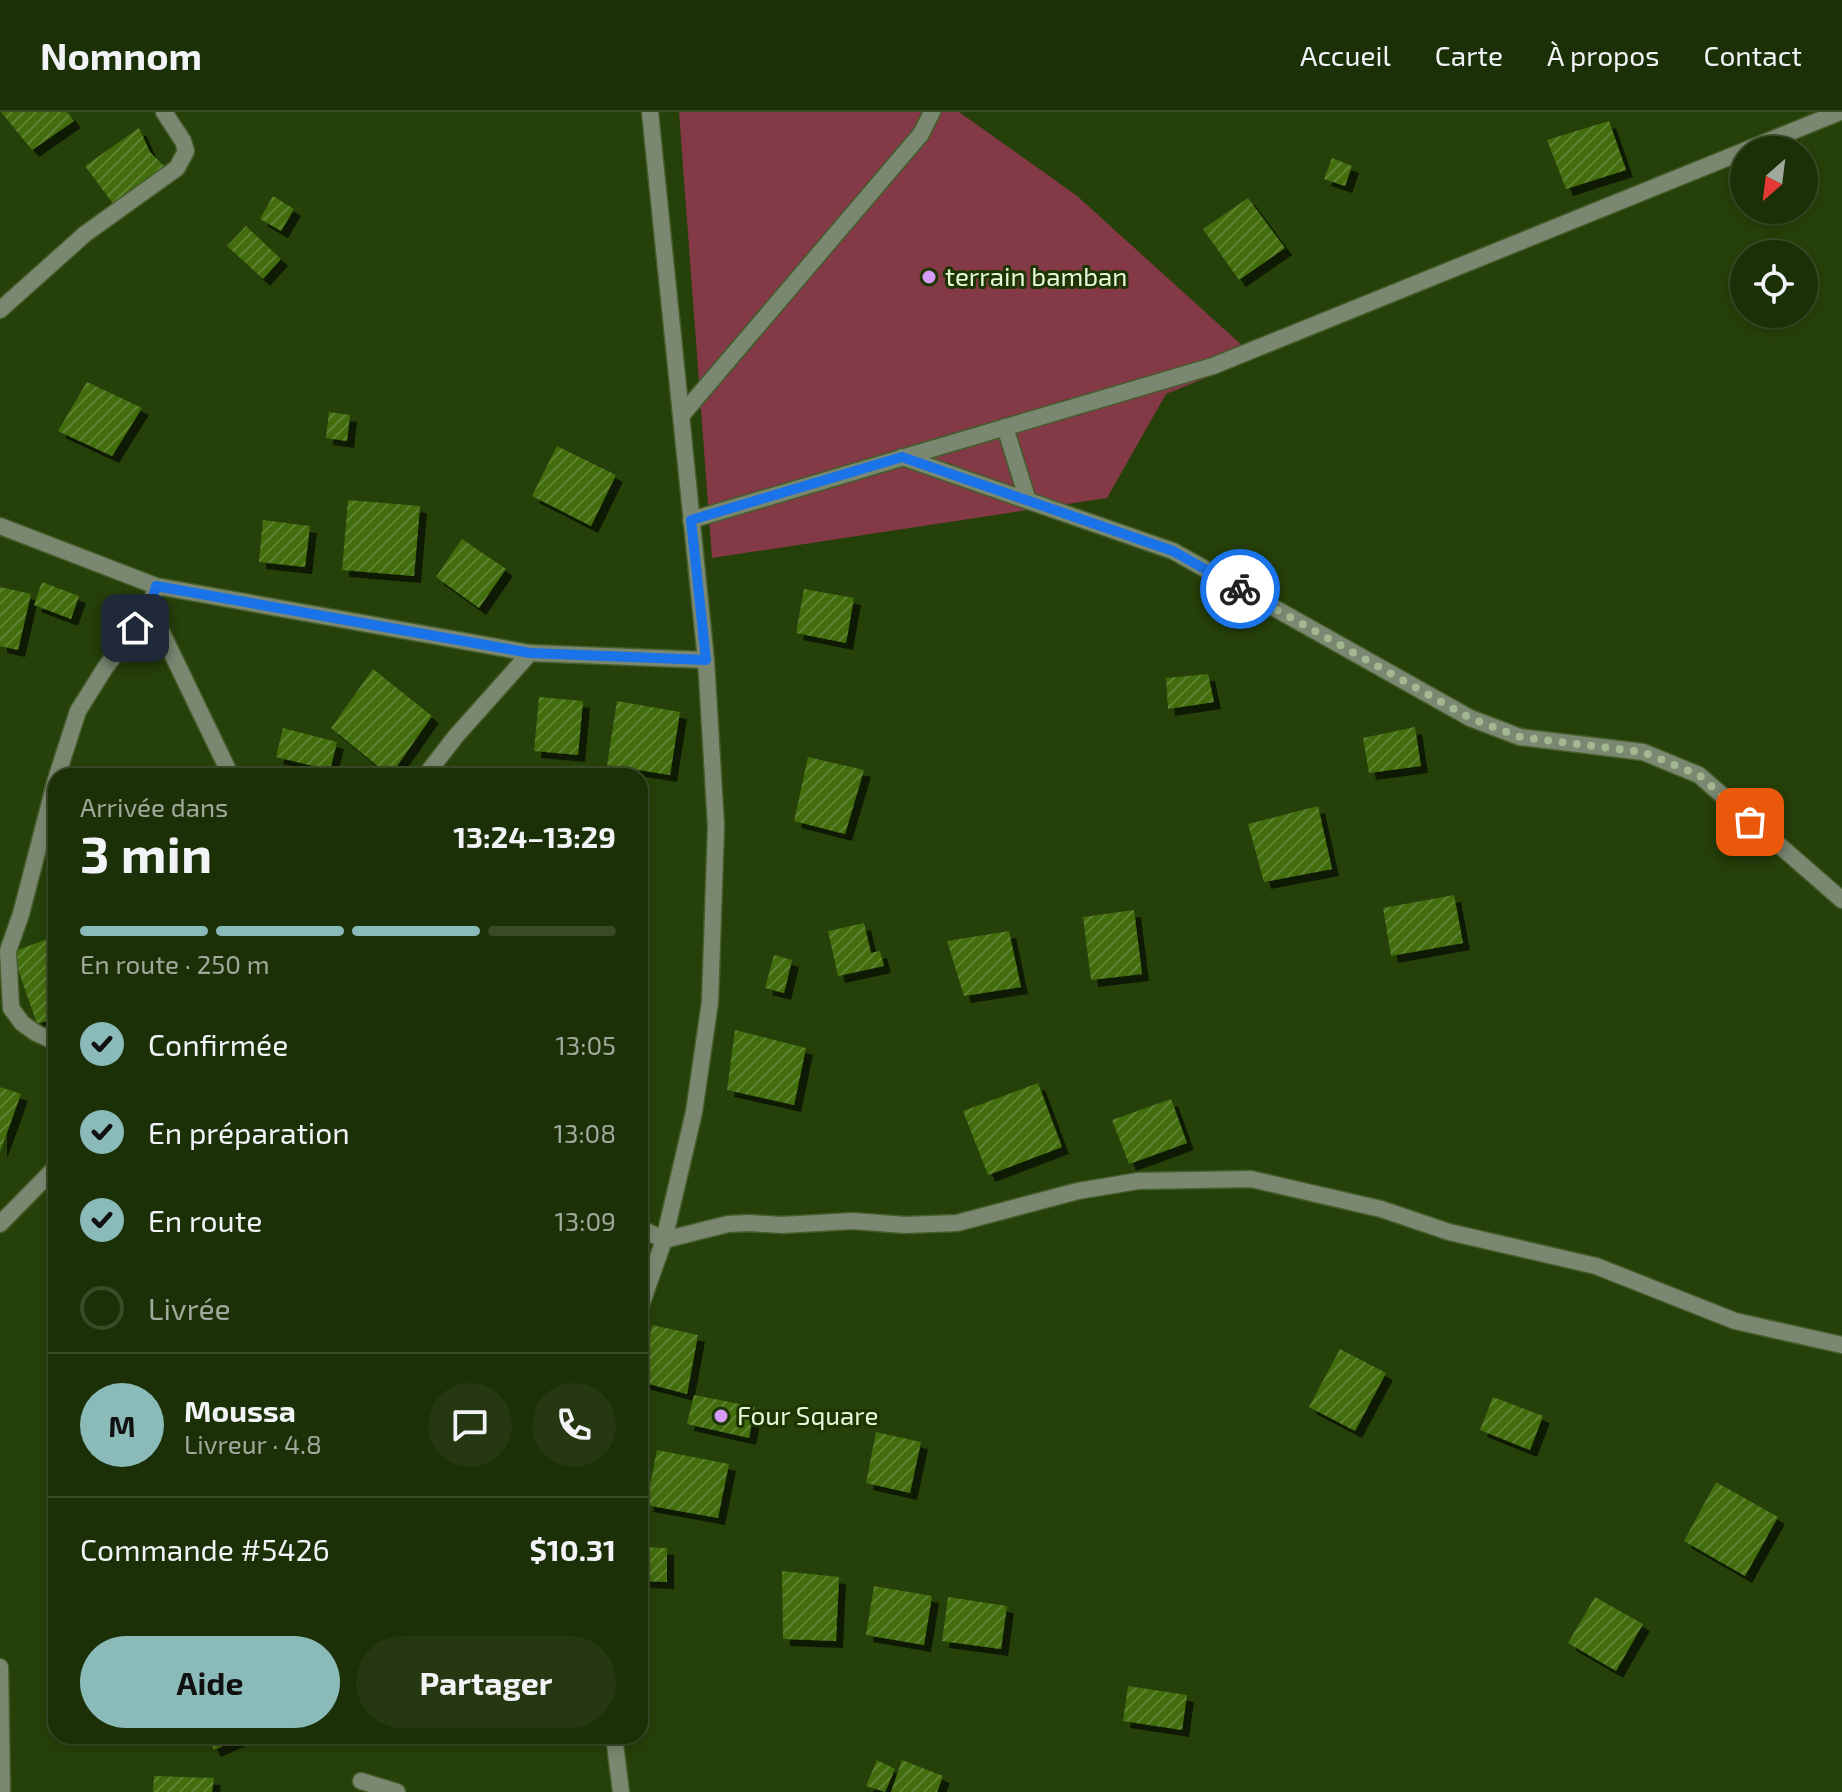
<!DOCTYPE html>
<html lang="fr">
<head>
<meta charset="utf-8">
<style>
	body { margin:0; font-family:"Exo 2",sans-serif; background:#253811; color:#f1f3f6; height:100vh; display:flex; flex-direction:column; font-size:30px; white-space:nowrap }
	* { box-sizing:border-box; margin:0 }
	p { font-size:26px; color:#a0a99b }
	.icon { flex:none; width:44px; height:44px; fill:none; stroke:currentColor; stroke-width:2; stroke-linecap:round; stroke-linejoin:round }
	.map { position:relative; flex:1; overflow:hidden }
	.sheet { position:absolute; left:48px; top:656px; width:600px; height:976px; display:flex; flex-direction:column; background:#1c3007; border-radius:24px; box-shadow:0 4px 12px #0003,0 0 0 2px #3a4b28 }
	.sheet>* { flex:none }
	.needle { width:52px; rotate:208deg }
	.tools { position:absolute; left:1730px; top:24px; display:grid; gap:16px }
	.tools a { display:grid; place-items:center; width:88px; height:88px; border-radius:50%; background:#1c3007; box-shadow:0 4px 12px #0003,0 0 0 2px #3a4b28; font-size:40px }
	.pin { position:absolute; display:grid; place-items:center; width:68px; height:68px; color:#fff; margin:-34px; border-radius:16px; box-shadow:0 4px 12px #0006 }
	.courier { position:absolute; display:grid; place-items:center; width:80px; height:80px; margin:-40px; border:6px solid #1a73e8; border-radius:50%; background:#fff; color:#222; box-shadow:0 2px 10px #0007 }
	.headline em { font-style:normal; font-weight:700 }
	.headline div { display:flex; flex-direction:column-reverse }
	.headline { display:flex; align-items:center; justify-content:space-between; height:136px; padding:0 32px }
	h1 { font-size:52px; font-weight:700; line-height:60px }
	.bar { display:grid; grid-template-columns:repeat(4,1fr); gap:12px 8px; align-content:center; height:96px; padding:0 32px }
	.bar i { height:10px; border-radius:6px; background:#3a4b28 }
	.bar .selected { background:#8bbbb9 }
	.bar p { grid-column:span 4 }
	.line { display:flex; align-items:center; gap:20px; padding:0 32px; border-top:2px solid #3a4b28 }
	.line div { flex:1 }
	.round { display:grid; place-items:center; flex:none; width:84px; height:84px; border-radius:42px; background:#253811 }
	ol { padding:0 32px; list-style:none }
	li { display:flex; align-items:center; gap:24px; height:88px }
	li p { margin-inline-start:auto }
	li .icon { padding:8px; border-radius:50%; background:#8bbbb9; color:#111; stroke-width:4 }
	li:last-child { color:#a0a99b }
	li i { width:44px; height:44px; border:4px solid #3a4b28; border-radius:50% }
	.primary-button { display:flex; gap:16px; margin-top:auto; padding:16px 32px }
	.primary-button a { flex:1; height:92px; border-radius:48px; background:#8bbbb9; color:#111; font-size:32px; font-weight:700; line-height:92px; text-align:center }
	.primary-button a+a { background:#253811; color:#f1f3f6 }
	header { display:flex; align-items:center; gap:48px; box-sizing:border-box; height:112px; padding:0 40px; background:#1c3007; border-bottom:2px solid #3a4b28 }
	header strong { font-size:38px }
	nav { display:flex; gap:44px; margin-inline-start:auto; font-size:28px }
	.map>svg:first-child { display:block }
	.pitch { fill:#833946 }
	.building { fill:url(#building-hatch); filter:url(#shadow) }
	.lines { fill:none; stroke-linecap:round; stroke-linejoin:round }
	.street-casing { stroke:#455d2a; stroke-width:19 }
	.street { stroke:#7b8871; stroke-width:16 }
	.done { stroke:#a3b791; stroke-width:8; stroke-dasharray:0 14.4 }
	.route { stroke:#1a73e8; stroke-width:10 }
	.poi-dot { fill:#d69bfa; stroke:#1d3500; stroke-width:3 }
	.labels { text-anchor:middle; stroke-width:6; stroke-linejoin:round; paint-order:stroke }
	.poi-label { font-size:26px; fill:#e6f7da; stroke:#1d3500; text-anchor:start }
</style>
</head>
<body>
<header>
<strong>Nomnom</strong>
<nav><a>Accueil</a><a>Carte</a><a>À propos</a><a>Contact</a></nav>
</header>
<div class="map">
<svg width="1842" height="1680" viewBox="0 0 1842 1680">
	<defs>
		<pattern id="building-hatch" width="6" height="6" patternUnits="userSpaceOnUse" patternTransform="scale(2)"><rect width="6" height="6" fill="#436d0f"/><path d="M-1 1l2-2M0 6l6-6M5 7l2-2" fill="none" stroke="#5e8331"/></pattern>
		<filter id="shadow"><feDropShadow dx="7" dy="7" stdDeviation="0" flood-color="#0009"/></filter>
	</defs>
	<rect width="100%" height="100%" fill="#264009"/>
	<path class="pitch" d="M 679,0 L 959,0 L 1076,83 L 1256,246 L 1166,282 L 1107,386 L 712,446 Z"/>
	<path class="building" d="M 1,0 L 67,0 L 74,9 L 32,38 Z
		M 1609,9 L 1626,58 L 1566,77 L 1547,28 Z
		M 139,16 L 150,40 L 166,56 L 114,93 L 85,54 Z
		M 1332,46 L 1352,54 L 1345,74 L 1324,67 Z
		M 273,84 L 294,97 L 281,119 L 260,107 Z
		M 1248,86 L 1285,136 L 1239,168 L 1203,117 Z
		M 246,114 L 281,147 L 263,167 L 227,134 Z
		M 87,270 L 142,296 L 112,344 L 58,319 Z
		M 329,300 L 350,303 L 347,329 L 326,326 Z
		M 557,334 L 616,363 L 591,414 L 532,384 Z
		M 348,388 L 420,394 L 414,464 L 342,458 Z
		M 263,408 L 310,414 L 305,455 L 259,450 Z
		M 462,427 L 506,457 L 479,496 L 436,465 Z
		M 42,470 L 79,484 L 71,507 L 34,493 Z
		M 0,475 L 31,482 L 18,538 L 0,534 Z
		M 804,477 L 854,486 L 846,531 L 796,521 Z
		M 373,557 L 432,604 L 390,664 L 331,616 Z
		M 1208,562 L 1214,590 L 1168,597 L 1166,566 Z
		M 539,585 L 583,589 L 578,643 L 534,639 Z
		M 617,589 L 680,600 L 670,663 L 607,653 Z
		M 1415,615 L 1421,654 L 1369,661 L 1363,626 Z
		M 283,616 L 337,630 L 330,658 L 276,645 Z
		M 808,645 L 864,658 L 845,722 L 794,709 Z
		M 1318,694 L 1332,757 L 1264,770 L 1248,712 Z
		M 1454,783 L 1463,831 L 1391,844 L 1383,796 Z
		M 1134,798 L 1142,862 L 1091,868 L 1083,805 Z
		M 864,811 L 871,841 L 880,839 L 884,854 L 838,864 L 828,819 Z
		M 1009,819 L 1021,875 L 964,884 L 947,829 Z
		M 56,824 L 56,906 L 37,912 L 12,840 Z
		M 774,843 L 792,848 L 784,881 L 765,876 Z
		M 735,918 L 806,936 L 794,993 L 727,978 Z
		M 1038,971 L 1062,1035 L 988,1063 L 963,999 Z
		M 0,975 L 21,982 L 0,1040 Z
		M 1171,987 L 1187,1031 L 1129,1052 L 1112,1008 Z
		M 652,1213 L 698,1223 L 687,1282 L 641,1270 Z
		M 1340,1237 L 1386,1261 L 1355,1319 L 1309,1295 Z
		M 694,1283 L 755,1295 L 749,1326 L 687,1312 Z
		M 1493,1285 L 1543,1304 L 1530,1338 L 1480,1318 Z
		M 876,1320 L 921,1330 L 910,1381 L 866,1371 Z
		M 657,1338 L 729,1352 L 718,1406 L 646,1393 Z
		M 1716,1370 L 1778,1405 L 1745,1464 L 1684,1429 Z
		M 640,1435 L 667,1436 L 667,1470 L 640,1469 Z
		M 782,1459 L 839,1465 L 836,1529 L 783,1527 Z
		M 874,1474 L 932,1484 L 924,1533 L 866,1523 Z
		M 948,1485 L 1007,1494 L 1001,1537 L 942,1529 Z
		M 1595,1485 L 1643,1512 L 1616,1559 L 1568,1531 Z
		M 1128,1574 L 1187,1583 L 1182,1618 L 1123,1609 Z
		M 207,1624 L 245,1624 L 214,1638 Z
		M 877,1648 L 895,1657 L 885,1680 L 866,1674 Z
		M 902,1648 L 943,1664 L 937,1680 L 891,1680 Z
		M 154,1664 L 214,1666 L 212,1680 L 153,1680 Z"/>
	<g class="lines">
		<g class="street-casing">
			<path id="street" d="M 1746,38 L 1840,0
				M 0,198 L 85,122 L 177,56 L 186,39 L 183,29 L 164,0
				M 681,304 L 921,22 L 932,0
				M 1005,315 L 1028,389
				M 902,345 L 1173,439 L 1470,606 L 1520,625 L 1643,640 L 1699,663 L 1842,788
				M 691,408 L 1213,254 L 1744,39
				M 0,414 L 156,474 L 530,541 L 706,548
				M 156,474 L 150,496 L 231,664
				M 57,664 L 78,599 L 105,556 L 150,496
				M 425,664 L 456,624 L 530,541
				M 56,667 L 21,802 L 8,839 L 11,896 L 22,911 L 36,921 L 56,930
				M 0,1112 L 56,1055
				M 640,1116 L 664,1128 L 728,1112 L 749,1111 L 782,1113 L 853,1109 L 905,1113 L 957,1111 L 1078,1079 L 1138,1069 L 1251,1067 L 1381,1097 L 1449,1120 L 1596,1154 L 1735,1209 L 1842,1233
				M 640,1196 L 664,1128 L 694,1000 L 710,890 L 716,714 L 706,548 L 650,0
				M 0,1555 L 2,1680
				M 614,1624 L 621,1680
				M 361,1669 L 397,1680"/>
		</g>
		<use href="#street" class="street"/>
	</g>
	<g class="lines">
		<path class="done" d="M 1240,477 L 1470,606 L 1520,625 L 1643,640 L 1699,663 L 1750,710"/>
		<path class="route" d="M 135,516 L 150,496 L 156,474 L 530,541 L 706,548 L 691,408 L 902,345 L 1173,439 L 1240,477"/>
	</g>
	<g class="poi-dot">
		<circle cx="929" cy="165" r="8"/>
		<circle cx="721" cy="1304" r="8"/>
	</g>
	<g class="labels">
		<g class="poi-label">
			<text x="945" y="174">terrain bamban</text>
			<text x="737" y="1313">Four Square</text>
		</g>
	</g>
</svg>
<div class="tools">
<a><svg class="needle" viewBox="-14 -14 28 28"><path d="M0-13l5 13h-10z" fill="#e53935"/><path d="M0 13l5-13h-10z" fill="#a0a99b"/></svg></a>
<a><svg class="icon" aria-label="locate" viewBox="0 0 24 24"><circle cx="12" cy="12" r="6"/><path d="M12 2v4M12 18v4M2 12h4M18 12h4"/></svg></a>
</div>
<div class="pin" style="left:1750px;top:710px;background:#ea580c"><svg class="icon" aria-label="bag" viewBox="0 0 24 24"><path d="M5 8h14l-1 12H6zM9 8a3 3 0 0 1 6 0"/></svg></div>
<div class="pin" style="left:135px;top:516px;background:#1f2937"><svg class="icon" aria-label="home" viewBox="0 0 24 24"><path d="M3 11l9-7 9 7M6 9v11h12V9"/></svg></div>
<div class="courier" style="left:1240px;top:477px"><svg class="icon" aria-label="bike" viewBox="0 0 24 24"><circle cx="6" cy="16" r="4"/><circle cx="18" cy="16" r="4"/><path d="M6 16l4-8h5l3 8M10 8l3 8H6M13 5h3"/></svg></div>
<section class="sheet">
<div class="headline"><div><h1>3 min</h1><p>Arrivée dans</p></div><em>13:24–13:29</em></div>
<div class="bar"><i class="selected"></i><i class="selected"></i><i class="selected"></i><i></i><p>En route · 250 m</p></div>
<ol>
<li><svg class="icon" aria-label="check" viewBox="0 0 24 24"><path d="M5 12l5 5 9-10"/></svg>Confirmée<p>13:05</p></li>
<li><svg class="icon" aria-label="check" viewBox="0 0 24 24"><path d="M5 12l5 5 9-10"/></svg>En préparation<p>13:08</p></li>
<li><svg class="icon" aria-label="check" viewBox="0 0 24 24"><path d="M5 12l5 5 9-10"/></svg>En route<p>13:09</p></li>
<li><i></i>Livrée</li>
</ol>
<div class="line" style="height:144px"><b class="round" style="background:#8bbbb9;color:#111">M</b><div><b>Moussa</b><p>Livreur · 4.8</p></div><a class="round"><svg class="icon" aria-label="chat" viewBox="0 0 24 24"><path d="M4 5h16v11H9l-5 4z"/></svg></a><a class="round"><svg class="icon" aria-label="phone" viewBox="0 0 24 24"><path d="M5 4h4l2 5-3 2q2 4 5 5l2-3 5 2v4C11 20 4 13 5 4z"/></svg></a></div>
<div class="line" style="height:104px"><div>Commande #5426</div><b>$10.31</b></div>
<div class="primary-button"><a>Aide</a><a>Partager</a></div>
</section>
</div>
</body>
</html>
